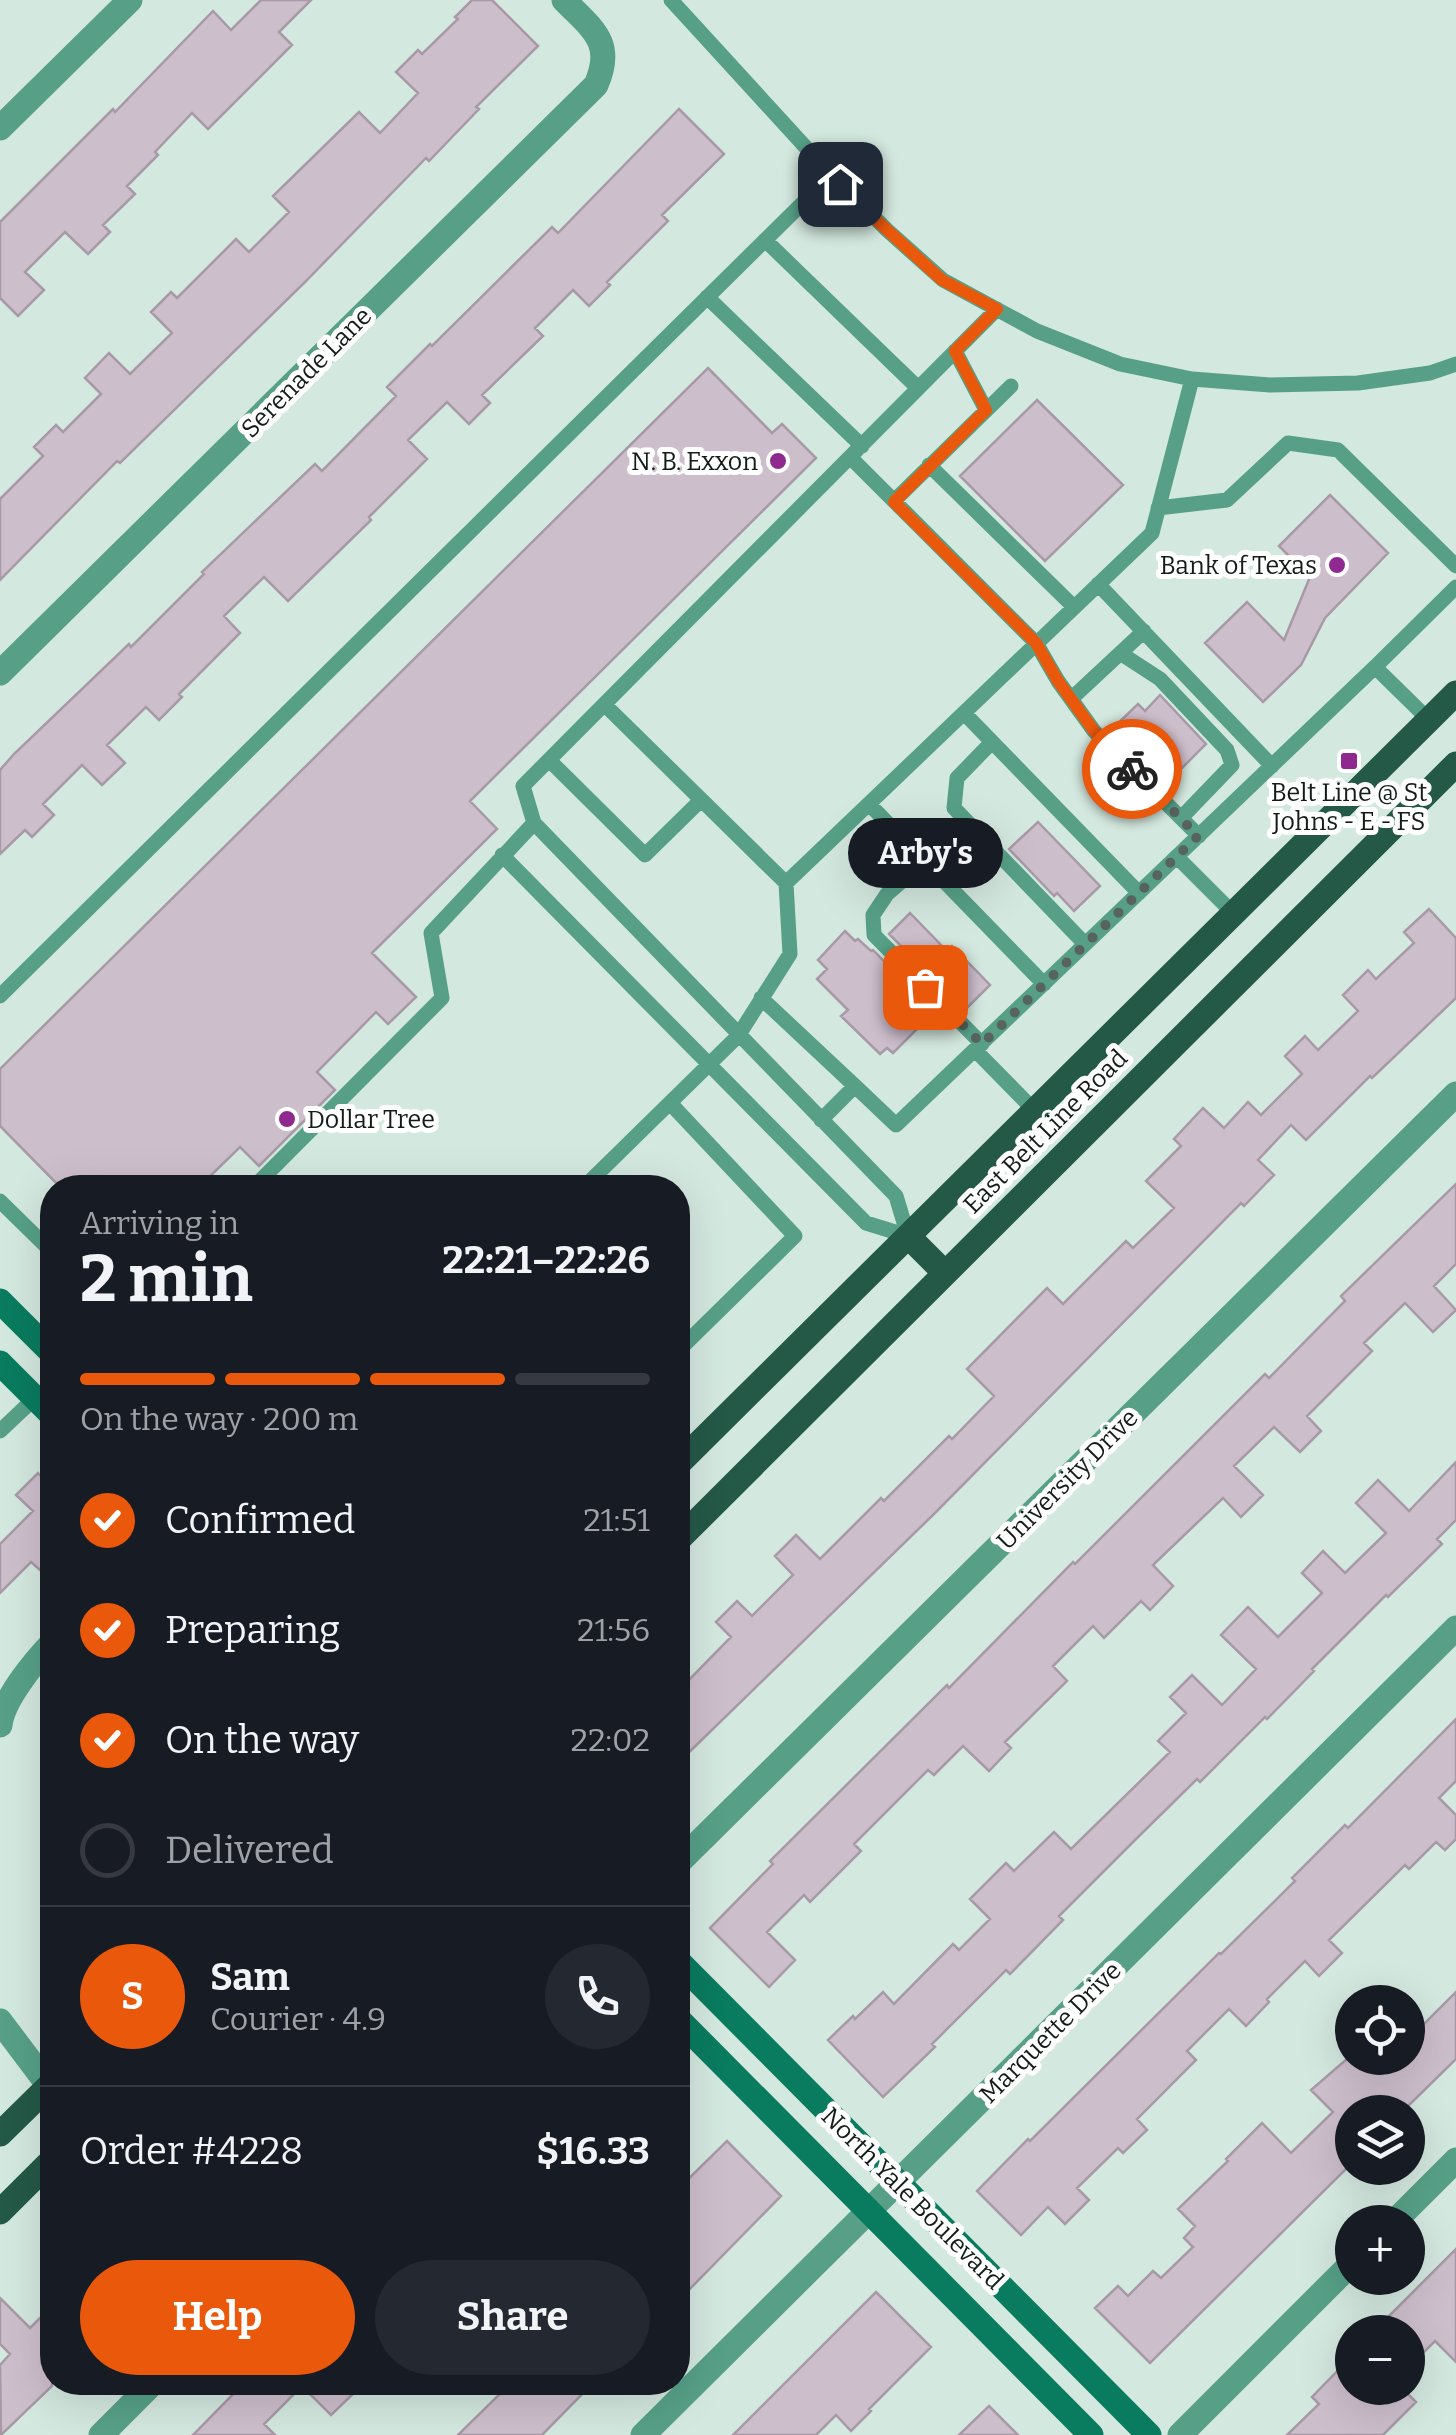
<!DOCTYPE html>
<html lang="en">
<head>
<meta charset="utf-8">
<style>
	body { margin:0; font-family:Bitter,serif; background:#242831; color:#f1f3f6; height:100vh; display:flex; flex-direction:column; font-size:38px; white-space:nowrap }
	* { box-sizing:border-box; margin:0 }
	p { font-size:32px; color:#9ea1a6 }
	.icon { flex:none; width:55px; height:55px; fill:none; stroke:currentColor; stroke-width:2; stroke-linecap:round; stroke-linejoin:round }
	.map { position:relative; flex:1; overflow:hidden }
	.side { position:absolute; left:40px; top:1175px; width:650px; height:1220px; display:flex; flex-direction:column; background:#171b24; border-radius:40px; box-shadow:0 10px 40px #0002 }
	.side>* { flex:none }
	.buttons { position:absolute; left:1335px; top:1985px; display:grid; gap:20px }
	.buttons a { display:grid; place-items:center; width:90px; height:90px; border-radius:50%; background:#171b24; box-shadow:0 10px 40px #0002; font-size:50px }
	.pin { position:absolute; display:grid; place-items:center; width:85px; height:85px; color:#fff; margin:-42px; border-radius:20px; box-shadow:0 5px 15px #0006 }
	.courier { position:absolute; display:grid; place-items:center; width:100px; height:100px; margin:-50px; border:8px solid #ea580c; border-radius:50%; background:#fff; color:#222; box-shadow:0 2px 12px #0007 }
	.bubble { position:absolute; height:70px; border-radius:35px; background:#171b24; box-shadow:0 10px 40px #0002; font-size:32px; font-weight:700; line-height:70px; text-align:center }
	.summary em { font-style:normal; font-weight:700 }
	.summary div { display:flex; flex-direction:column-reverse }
	.summary { display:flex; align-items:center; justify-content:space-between; height:170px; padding:0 40px }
	h1 { font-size:65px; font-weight:700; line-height:75px }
	.bar { display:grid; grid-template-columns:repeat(4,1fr); gap:15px 10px; align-content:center; height:120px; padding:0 40px }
	.bar i { height:12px; border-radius:8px; background:#363941 }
	.bar .selected { background:#ea580c }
	.bar p { grid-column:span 4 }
	.line { display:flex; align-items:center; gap:25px; padding:0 40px; border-top:2px solid #363941 }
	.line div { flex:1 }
	.round { display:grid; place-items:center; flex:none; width:105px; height:105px; border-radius:52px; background:#242831 }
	ol { padding:0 40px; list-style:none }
	li { display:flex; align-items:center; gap:30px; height:110px }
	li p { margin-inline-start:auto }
	li .icon { padding:10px; border-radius:50%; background:#ea580c; color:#fff; stroke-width:4 }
	li:last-child { color:#9ea1a6 }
	li i { width:55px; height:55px; border:5px solid #363941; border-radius:50% }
	.cta { display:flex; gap:20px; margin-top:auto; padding:20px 40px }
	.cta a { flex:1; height:115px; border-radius:60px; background:#ea580c; color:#fff; font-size:40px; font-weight:700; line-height:115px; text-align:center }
	.cta a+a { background:#242831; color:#f1f3f6 }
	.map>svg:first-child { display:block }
	.building { fill:#cdbecc; stroke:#a899a7; stroke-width:2.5 }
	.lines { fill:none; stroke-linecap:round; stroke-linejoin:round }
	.lane { stroke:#57a087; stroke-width:15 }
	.street { stroke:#57a087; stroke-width:25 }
	.secondary { stroke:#097b5f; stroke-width:25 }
	.primary { stroke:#245847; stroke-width:25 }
	.done { stroke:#57635e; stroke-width:10; stroke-dasharray:0 18 }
	.route { stroke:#ea580c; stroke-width:12 }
	.poi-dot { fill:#8f298f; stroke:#fff; stroke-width:4 }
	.labels { text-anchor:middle; stroke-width:10; stroke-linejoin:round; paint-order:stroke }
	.street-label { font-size:25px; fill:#141c19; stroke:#fff }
	.poi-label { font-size:25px; fill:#141c19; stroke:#fff; text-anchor:end }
</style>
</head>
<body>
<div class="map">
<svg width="1456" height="2435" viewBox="0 0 1456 2435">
	<rect width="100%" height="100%" fill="#d3e8df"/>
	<path class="building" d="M 261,0 L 311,0 L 279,32 L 292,45 L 208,129 L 192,113 L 155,152 L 158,155 L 127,186 L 135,194 L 103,225 L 110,232 L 88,254 L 65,232 L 25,272 L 44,290 L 18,316 L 0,298 L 0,222 L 113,109 L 115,112 L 213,11 L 231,30 Z
		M 472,0 L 492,0 L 538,46 L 476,107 L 479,109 L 429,161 L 426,158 L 305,282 L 120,463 L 117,461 L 0,580 L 0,499 L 43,456 L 34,447 L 56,425 L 63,432 L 101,394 L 85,378 L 109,353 L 130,374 L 172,333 L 151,312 L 171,292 L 177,298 L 236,239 L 249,252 L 289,212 L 273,196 L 359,112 L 380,133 L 418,93 L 396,72 L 418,50 L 422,54 L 458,19 L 455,17 Z
		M 679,109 L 724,154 L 662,215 L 668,221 L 607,282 L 610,285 L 589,306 L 573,290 L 535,328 L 543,336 L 482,395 L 490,403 L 469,424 L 447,402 L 408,440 L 427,459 L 369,517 L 371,520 L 288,601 L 264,577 L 224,616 L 240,633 L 179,694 L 182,697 L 159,720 L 146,707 L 107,745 L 125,763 L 102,785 L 82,765 L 43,804 L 54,815 L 32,837 L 25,830 L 0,854 L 0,770 L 14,754 L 129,644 L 131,647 L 204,574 L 202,572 L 315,464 L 322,471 L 396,396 L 387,387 L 430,344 L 432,346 L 552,227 L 558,233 Z
		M 708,368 L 772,433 L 782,424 L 816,458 L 470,801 L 497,829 L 372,953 L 416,997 L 388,1024 L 376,1012 L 317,1072 L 335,1090 L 259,1166 L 240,1147 L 198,1188 L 61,1188 L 0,1126 L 0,1069 Z
		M 1037,400 L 1123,485 L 1045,561 L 960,476 Z
		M 1330,495 L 1388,553 L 1325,618 L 1301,665 L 1263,702 L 1205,643 L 1247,602 L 1284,640 L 1310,577 L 1279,546 Z
		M 1160,695 L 1206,744 L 1176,774 L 1168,766 L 1158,777 L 1112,729 L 1138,704 L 1145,711 Z
		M 1038,822 L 1100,886 L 1074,911 L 1057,893 L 1054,896 L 1009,849 Z
		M 1429,909 L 1456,938 L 1456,998 L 1372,1078 L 1370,1076 L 1306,1140 L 1291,1125 L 1258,1160 L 1274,1175 L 1244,1206 L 1241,1203 L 934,1514 L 678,1763 L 678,1691 L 731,1637 L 716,1622 L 737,1601 L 752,1616 L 793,1575 L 775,1556 L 796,1535 L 820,1559 L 881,1498 L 884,1501 L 949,1436 L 952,1439 L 994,1396 L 967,1369 L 1047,1288 L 1063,1304 L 1126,1241 L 1133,1248 L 1174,1208 L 1146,1181 L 1181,1146 L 1174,1139 L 1203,1108 L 1224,1128 L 1248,1102 L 1261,1115 L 1302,1074 L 1285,1056 L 1305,1036 L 1318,1050 L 1358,1011 L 1343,995 L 1368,970 L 1376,979 L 1414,943 L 1404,932 Z
		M 910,913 L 947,951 L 952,946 L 990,985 L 965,1010 L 889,934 Z
		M 845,931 L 855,941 L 858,939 L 871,951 L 873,950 L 934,1012 L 893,1053 L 887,1048 L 880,1054 L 841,1016 L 848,1010 L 817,979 L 827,969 L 818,960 Z
		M 1456,1184 L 1456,1264 L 1434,1286 L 1456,1310 L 1433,1332 L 1405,1303 L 1364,1343 L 1372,1351 L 1307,1416 L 1321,1431 L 1300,1452 L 1274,1427 L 1234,1466 L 1263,1495 L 1241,1517 L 1223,1498 L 1153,1565 L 1173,1586 L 1150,1610 L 1141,1601 L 1104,1638 L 1093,1626 L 1053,1666 L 1067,1681 L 1005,1742 L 1011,1748 L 989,1771 L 963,1746 L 934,1775 L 928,1770 L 854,1844 L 861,1851 L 810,1902 L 804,1895 L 767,1932 L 795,1960 L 769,1987 L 710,1928 L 773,1864 L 770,1861 L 947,1685 L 949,1688 L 1073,1562 L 1075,1564 L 1265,1374 L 1269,1378 L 1345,1301 L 1341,1296 Z
		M 1456,1462 L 1456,1520 L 1437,1539 L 1442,1544 L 1388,1597 L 1386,1595 L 1312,1669 L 1314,1671 L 1267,1719 L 1265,1717 L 1200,1782 L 1197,1779 L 1134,1841 L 1059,1916 L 1063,1920 L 1010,1974 L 1006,1970 L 932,2044 L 935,2047 L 883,2097 L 828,2040 L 853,2016 L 855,2019 L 883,1992 L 894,2004 L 953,1944 L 959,1950 L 990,1919 L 970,1899 L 1006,1863 L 1014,1871 L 1054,1832 L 1071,1849 L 1170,1752 L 1158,1741 L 1186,1713 L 1170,1697 L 1192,1675 L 1222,1705 L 1256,1669 L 1221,1635 L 1248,1607 L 1278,1637 L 1322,1593 L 1302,1573 L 1323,1551 L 1345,1573 L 1386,1533 L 1356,1503 L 1378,1480 L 1409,1511 Z
		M 38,1473 L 52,1488 L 52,1558 L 40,1570 L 31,1562 L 0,1593 L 0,1544 L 33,1511 L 16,1495 Z
		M 1456,1719 L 1456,1781 L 1439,1798 L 1456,1815 L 1456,1839 L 1445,1850 L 1436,1842 L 1409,1869 L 1405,1865 L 1329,1940 L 1342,1953 L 1319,1976 L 1305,1961 L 1267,1999 L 1269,2002 L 1246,2026 L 1229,2009 L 1187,2051 L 1196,2060 L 1137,2119 L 1147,2130 L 1123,2153 L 1118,2148 L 1077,2188 L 1089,2200 L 1065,2224 L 1048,2207 L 1021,2235 L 977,2191 L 1028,2139 L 1030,2141 L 1219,1953 L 1221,1954 L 1295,1881 L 1292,1878 L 1345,1825 L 1348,1828 Z
		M 1456,1992 L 1456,2059 L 1402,2112 L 1352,2112 L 1352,2163 L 1150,2363 L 1095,2308 L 1118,2286 L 1128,2296 L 1153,2271 L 1161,2278 L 1193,2247 L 1184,2238 L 1195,2226 L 1178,2209 L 1228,2161 L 1226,2159 L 1262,2123 L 1291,2153 L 1333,2112 L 1311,2090 L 1348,2058 L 1408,2058 L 1408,2018 L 1419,2029 Z
		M 727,2141 L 781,2196 L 678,2301 L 678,2189 Z
		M 1456,2249 L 1456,2362 L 1435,2341 L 1408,2368 L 1408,2332 L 1373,2332 Z
		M 876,2292 L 931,2347 L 869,2409 L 871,2411 L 851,2431 L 836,2415 L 816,2435 L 733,2435 Z
		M 0,2298 L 30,2328 L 52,2306 L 52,2386 L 1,2435 L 0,2365 L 10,2354 L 0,2344 Z
		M 1352,2356 L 1352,2388 L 1402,2388 L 1416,2402 L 1383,2435 L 1287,2435 L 1319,2404 L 1312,2397 Z
		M 245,2382 L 343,2382 L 354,2393 L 331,2415 L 302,2386 L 264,2424 L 275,2435 L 193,2435 Z
		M 512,2382 L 594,2382 L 542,2435 L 458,2435 Z
		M 989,2406 L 1018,2435 L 959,2435 Z"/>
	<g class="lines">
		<path class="lane" d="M 671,0 L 821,164 L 887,230 L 943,280 L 1037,331 L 1120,364 L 1192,379 L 1270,385 L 1358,383 L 1430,373 L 1456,364
			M 765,240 L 918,388
			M 707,297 L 862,446
			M 955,351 L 986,410
			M 850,457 L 1036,643 L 1058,681 L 1094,731 L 1199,836
			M 929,465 L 1074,607
			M 894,501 L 1011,386
			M 1158,508 L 1227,500 L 1288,443 L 1338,450 L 1456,566
			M 1098,584 L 1272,766
			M 1120,653 L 1160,679 L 1227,750 L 1232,765 L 1181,818
			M 1071,699 L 1144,631
			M 605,705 L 786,883
			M 964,713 L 1139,893
			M 1429,720 L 1375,667 L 1456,587
			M 992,742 L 957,778 L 954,808 L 1085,944
			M 549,760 L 645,855 L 701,800
			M 869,804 L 1044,984
			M 534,823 L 896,1196 L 908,1236
			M 502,855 L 866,1223 L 908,1236
			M 1177,857 L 1234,914
			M 932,869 L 908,876 L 887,894 L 873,915 L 874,935 L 982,1044
			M 0,996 L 831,175
			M 761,998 L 855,1086
			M 975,1050 L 1035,1111
			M 670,1103 L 795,1236 L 678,1351
			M 821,1120 L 855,1086 L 896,1125 L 1375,667
			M 253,1188 L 442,998 L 431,933 L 534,823 L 523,786 L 997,309
			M 583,1188 L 738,1036 L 790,954 L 786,883 L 1152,533 L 1192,379
			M 0,1201 L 52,1252
			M 0,1431 L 35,1398"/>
		<path class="street" d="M 0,128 L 130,0
			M 0,673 L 596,85 C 615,42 592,29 564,0
			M 0,1725 C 3,1699 35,1661 52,1643
			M 678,1863 L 1456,1094
			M 0,2021 L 49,2086
			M 1394,2222 L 1456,2160
			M 101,2435 L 154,2382
			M 643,2435 L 1456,1628
			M 1180,2435 L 1352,2263"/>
		<path class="secondary" d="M 0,1301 L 52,1353
			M 0,1363 L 52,1415
			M 678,1961 L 1149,2435
			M 678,2019 L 1091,2435"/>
		<path class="primary" d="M 908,1236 L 945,1273
			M 678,1464 L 1456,693
			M 678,1540 L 1456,764
			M 0,2134 L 52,2083
			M 0,2212 L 52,2160"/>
	</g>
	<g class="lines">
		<path class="done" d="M 925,987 L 982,1044 L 1198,836 L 1132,769"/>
		<path class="route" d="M 840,184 L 862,207 L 942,280 L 997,309 L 955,351 L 986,410 L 894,502 L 1036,643 L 1058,681 L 1094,731 L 1132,769"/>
	</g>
	<g class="poi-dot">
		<circle cx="778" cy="461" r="10"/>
		<circle cx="1337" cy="565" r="10"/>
		<rect x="1339" y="751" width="20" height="20" rx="5"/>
		<circle cx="287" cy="1119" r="10"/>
	</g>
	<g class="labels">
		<g class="street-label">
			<text transform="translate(306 372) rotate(-45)" y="9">Serenade Lane</text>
			<text transform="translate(1045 1131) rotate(-45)" y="9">East Belt Line Road</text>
			<text transform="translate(1067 1479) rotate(-45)" y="9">University Drive</text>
			<text transform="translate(1050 2032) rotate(-45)" y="9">Marquette Drive</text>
			<text transform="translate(913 2198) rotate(45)" y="9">North Yale Boulevard</text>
		</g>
		<g class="poi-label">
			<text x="758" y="470">N. B. Exxon</text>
			<text x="1317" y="574">Bank of Texas</text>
			<text x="1349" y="801" text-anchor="middle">Belt Line @ St<tspan x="1349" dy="29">Johns - E - FS</tspan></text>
			<text x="307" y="1128" text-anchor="start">Dollar Tree</text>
		</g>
	</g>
</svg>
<div class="buttons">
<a><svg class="icon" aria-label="locate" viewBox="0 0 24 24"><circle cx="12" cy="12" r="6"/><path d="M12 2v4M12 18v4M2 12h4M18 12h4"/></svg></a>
<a><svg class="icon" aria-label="layers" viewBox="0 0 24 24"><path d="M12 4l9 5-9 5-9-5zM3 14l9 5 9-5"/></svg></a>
<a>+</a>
<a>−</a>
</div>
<div class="pin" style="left:925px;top:987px;background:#ea580c"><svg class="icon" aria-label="bag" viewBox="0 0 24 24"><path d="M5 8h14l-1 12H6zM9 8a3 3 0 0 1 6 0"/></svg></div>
<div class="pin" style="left:840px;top:184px;background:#1f2937"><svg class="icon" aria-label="home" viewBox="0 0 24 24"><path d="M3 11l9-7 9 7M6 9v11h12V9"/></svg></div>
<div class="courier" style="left:1132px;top:769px"><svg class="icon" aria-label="bike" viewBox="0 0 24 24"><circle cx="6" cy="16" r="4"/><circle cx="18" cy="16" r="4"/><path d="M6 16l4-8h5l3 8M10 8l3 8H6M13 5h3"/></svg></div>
<div class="bubble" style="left:848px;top:818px;width:155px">Arby's</div>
<section class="side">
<div class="summary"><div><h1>2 min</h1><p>Arriving in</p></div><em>22:21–22:26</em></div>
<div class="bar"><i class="selected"></i><i class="selected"></i><i class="selected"></i><i></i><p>On the way · 200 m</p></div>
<ol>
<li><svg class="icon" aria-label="check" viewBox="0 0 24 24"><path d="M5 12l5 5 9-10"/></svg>Confirmed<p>21:51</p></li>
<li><svg class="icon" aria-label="check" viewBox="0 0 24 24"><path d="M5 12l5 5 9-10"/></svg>Preparing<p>21:56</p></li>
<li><svg class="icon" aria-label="check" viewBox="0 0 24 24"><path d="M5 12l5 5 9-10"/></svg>On the way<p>22:02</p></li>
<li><i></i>Delivered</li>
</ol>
<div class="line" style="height:180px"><b class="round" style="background:#ea580c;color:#fff">S</b><div><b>Sam</b><p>Courier · 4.9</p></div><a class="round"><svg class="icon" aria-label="phone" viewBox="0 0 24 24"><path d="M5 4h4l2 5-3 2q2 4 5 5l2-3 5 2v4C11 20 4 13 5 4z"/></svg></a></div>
<div class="line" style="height:130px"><div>Order #4228</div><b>$16.33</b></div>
<div class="cta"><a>Help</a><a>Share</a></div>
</section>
</div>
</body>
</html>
